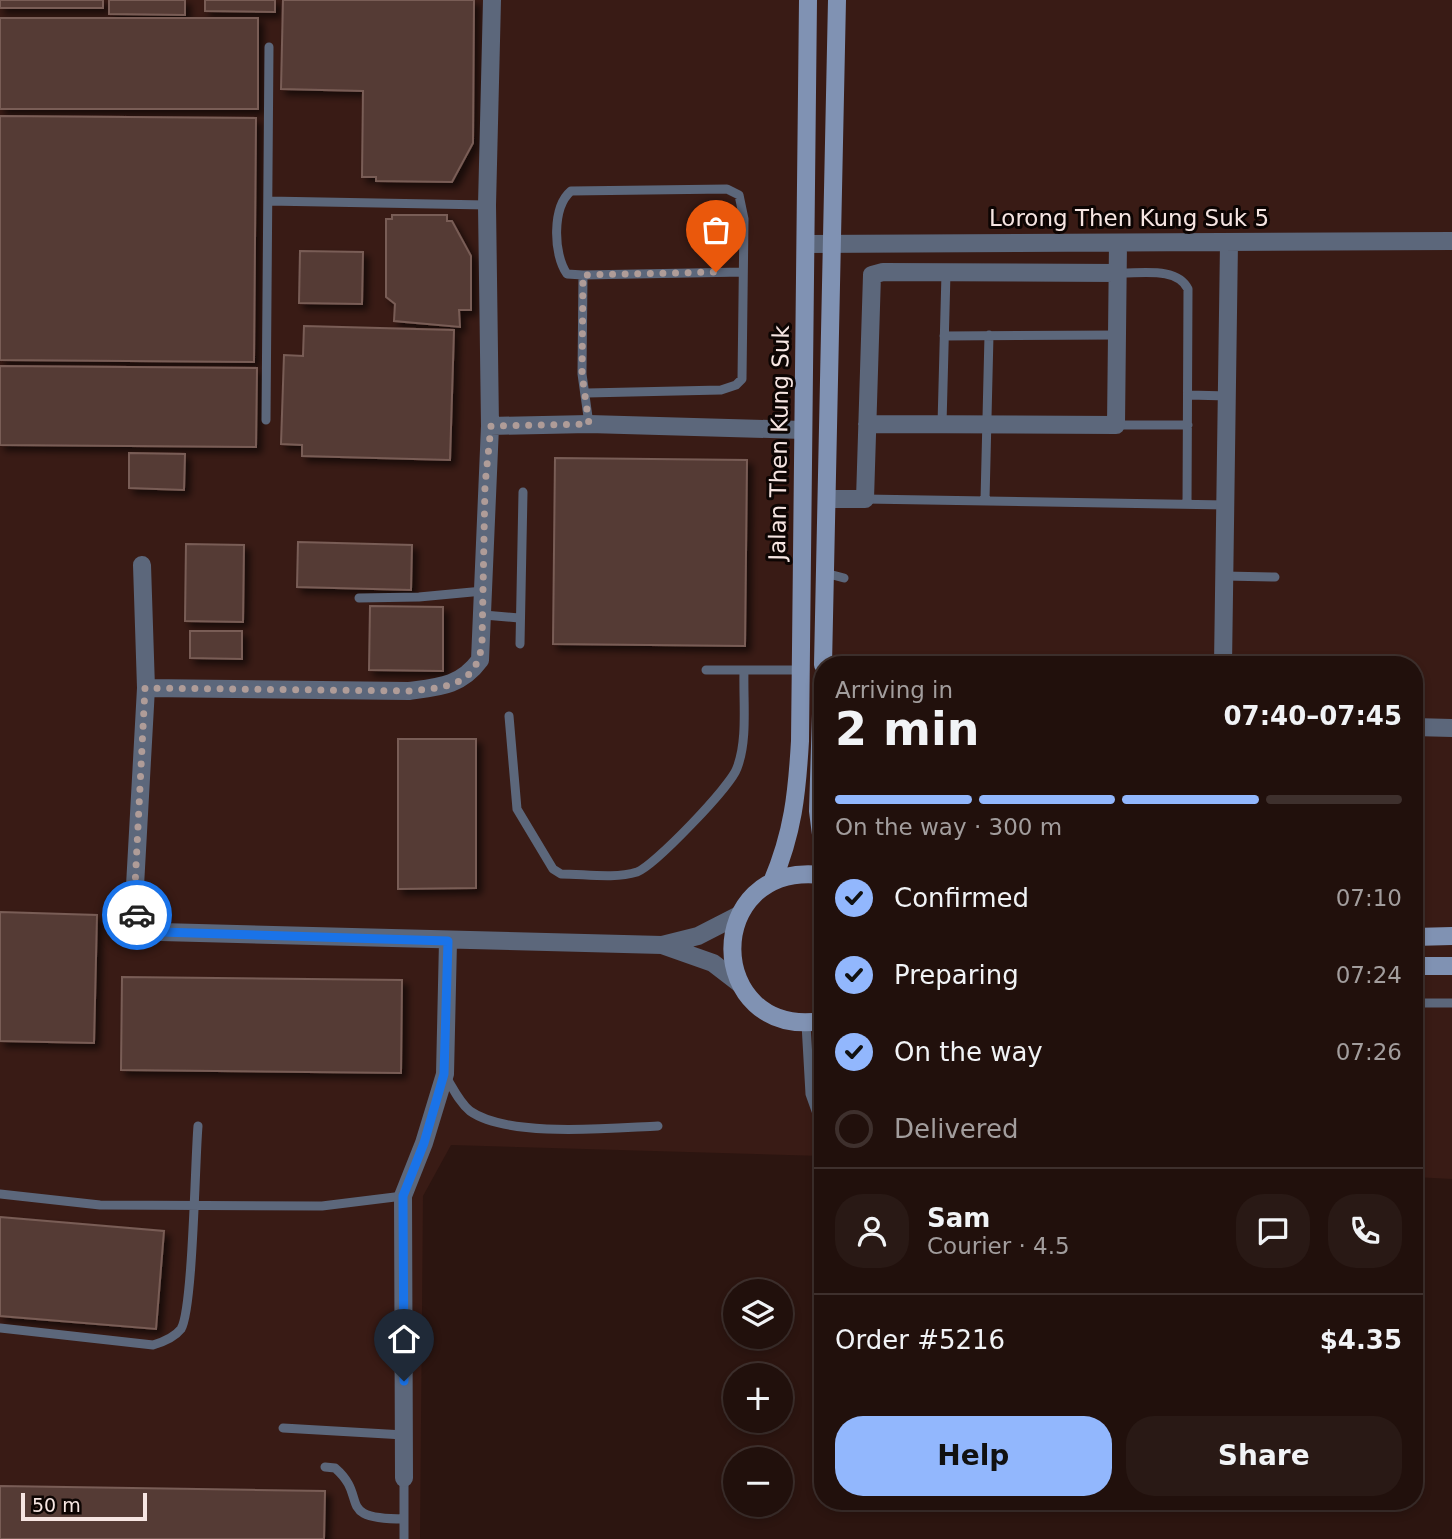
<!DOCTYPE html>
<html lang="en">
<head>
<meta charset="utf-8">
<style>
	body { margin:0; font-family:"DejaVu Sans",sans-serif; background:#291915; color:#f1f3f6; height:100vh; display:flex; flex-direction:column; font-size:26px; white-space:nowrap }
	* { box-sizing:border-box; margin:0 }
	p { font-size:23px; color:#a29d9d }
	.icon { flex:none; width:38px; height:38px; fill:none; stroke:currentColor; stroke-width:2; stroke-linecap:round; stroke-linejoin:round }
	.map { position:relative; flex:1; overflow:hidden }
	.side { position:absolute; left:814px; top:656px; width:609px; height:854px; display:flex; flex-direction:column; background:#21100c; border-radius:28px; box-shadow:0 4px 10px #0003,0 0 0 2px #3e302d }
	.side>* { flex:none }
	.buttons { position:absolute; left:723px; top:1279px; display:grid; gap:14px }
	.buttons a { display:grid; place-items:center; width:70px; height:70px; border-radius:50%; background:#21100c; box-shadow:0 4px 10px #0003,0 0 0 2px #3e302d; font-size:35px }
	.scale { position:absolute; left:21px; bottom:18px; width:126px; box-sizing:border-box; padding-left:7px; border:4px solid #f6e5e2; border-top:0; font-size:19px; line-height:24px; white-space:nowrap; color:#f6e5e2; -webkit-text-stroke:5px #0d0503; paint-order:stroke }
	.pin { position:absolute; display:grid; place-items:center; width:60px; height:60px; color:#fff; margin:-72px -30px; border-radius:50% 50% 50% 0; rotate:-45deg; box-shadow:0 0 7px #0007 }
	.pin .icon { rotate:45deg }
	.courier { position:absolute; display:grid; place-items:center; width:70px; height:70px; margin:-35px; border:5px solid #1a73e8; border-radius:50%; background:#fff; color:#222; box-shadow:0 2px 9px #0007 }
	.headline em { font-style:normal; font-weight:600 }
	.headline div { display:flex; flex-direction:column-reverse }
	.headline { display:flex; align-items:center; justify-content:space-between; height:119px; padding:0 21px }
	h1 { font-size:46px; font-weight:600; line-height:52px }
	.bar { display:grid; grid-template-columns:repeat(4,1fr); gap:10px 7px; align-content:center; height:84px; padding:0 21px }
	.bar i { height:9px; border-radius:5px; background:#3e302d }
	.bar .on { background:#92b7fd }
	.bar p { grid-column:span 4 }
	.line { display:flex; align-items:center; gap:18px; padding:0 21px; border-top:2px solid #3e302d }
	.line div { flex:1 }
	.round { display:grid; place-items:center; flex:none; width:74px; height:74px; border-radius:28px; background:#291915 }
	ol { padding:0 21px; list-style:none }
	li { display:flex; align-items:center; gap:21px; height:77px }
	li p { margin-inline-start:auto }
	li .icon { padding:7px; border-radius:50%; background:#92b7fd; color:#111; stroke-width:4 }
	li:last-child { color:#a29d9d }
	li i { width:38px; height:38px; border:4px solid #3e302d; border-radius:50% }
	.action { display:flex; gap:14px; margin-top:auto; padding:14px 21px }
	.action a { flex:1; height:80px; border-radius:28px; background:#92b7fd; color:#111; font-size:28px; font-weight:600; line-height:80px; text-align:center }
	.action a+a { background:#291915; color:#f1f3f6 }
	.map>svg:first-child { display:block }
	.built { fill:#391b15 }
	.building { fill:#553b35; stroke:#795d56; stroke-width:2; filter:url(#shadow) }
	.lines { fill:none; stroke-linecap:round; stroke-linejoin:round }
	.lane { stroke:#5c677b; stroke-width:9 }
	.street { stroke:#5c677b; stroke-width:18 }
	.secondary { stroke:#8092b3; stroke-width:18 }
	.done { stroke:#af9c98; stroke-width:7; stroke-dasharray:0 12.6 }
	.route { stroke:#1a73e8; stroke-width:9 }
	.labels { text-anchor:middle; stroke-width:6; stroke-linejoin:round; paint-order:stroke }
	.street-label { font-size:23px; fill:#f6e5e2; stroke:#0d0503 }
</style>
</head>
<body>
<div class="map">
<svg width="1452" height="1539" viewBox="0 0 1452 1539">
	<defs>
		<filter id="shadow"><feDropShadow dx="5" dy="5" stdDeviation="3.5" flood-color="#0009"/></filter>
	</defs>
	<rect width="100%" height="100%" fill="#2c1510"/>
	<path class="built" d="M 0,0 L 1452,0 L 1452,1179 L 1414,1177 L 1414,665 L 822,665 L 822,1156 L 451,1145 L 423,1196 L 420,1539 L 0,1539 Z"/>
	<path class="building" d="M 0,0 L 103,0 L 103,8 L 0,8 Z
		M 109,0 L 185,0 L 185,15 L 109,14 Z
		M 205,0 L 275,0 L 275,12 L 205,11 Z
		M 283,0 L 474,0 L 473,143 L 452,182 L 376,181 L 376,177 L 362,177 L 363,91 L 281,89 Z
		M 0,18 L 258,18 L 258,109 L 0,109 Z
		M 0,116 L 256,118 L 254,362 L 0,360 Z
		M 392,215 L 447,215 L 447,221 L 452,221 L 471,256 L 471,310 L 459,310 L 460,327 L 394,321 L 395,304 L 386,297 L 386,219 L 392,219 Z
		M 300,251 L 363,252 L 362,304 L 299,303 Z
		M 304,326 L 454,330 L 450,460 L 302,456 L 302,445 L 281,444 L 284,355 L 303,356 Z
		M 0,366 L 257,368 L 256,447 L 0,445 Z
		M 129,453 L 185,454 L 184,490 L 129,488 Z
		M 555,458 L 747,460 L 745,646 L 553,644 Z
		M 298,542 L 412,545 L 411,590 L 297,587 Z
		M 186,544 L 244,545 L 243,622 L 185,621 Z
		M 370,606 L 443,607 L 443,671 L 369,670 Z
		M 190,631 L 242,631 L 242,659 L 190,658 Z
		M 398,739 L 476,739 L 476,888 L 398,889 Z
		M 0,912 L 97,915 L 94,1043 L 0,1041 Z
		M 122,977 L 402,980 L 401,1073 L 121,1070 Z
		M 0,1217 L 164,1231 L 156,1329 L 0,1316 Z
		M 0,1486 L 325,1491 L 324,1539 L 0,1539 Z"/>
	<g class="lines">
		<path class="lane" d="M 268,201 L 487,205
			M 1118,273 C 1139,274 1177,266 1188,289 L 1187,504
			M 583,275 L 567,274 C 553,254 552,207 571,191 L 727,189 L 739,195 L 744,219 L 742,379 L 736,385 L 721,390 L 587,393
			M 944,336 L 1117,335
			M 1189,395 L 1228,396
			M 266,420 L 269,47
			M 589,424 L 582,374 L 583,275 L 743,272
			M 942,424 L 946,273
			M 1116,425 L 1188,425
			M 865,499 L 1227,505
			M 985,500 L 989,335
			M 825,573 L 844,578
			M 1225,576 L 1275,577
			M 359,598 L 419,597 L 483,591
			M 484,615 L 519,618
			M 520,644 L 523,492
			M 1223,664 L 1263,665
			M 706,670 L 801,670
			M 509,716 L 517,809 L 553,869 L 561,874 C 585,874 614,879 637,872 C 654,866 731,786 737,768 C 748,740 743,701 744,671
			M 1414,1003 L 1452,1003
			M 806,1024 L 810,1094 L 821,1125
			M 445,1075 C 453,1088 459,1102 470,1111 C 508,1138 611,1128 658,1126
			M 0,1194 L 100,1205 L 322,1206 L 403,1196
			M 0,1328 L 153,1345 C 163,1342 174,1338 181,1329 C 193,1310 195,1159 198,1126
			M 283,1428 L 404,1435
			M 325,1467 L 335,1468 C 370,1498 333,1519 404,1519
			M 404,1539 L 404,1478"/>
		<path class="street" d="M 806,244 L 1452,241
			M 867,424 L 1116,425 L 1118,243
			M 490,426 L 589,424 L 803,430
			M 827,499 L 865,499 L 872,275 L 883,272 L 1118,273
			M 142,565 L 146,688 L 135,886 L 139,922 L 161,932 L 662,945 L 698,936 L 739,915
			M 1223,665 L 1229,242
			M 146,688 L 409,691 C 439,687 461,686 480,660 L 490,426 L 487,205 L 492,0
			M 1414,727 L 1452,728
			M 662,945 L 713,963 L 739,983
			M 404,1478 L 403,1196 L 424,1143 L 445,1074 L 448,941"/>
		<path class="secondary" d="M 823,665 L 837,0
			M 822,682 L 818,811 L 822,842
			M 822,875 C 701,861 704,1039 822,1021
			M 772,882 C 793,833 797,793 800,741 L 808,0
			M 1414,937 L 1452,936
			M 1414,966 L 1452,966"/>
	</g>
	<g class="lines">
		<path class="done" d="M 137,915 L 135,886 L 145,688 L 409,691 C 446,687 477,687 482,643 L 485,485 L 491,426 L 589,424 L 582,374 L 583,275 L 716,272"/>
		<path class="route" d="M 137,915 L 139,922 L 161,932 L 448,941 L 444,1074 L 424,1143 L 403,1196 L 404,1381"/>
	</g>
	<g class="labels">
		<g class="street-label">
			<text x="1129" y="226">Lorong Then Kung Suk 5</text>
			<text transform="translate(779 443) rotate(-89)" y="8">Jalan Then Kung Suk</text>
		</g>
	</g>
</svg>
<div class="buttons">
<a><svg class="icon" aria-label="layers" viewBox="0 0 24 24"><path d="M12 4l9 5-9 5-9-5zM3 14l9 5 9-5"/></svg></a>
<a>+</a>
<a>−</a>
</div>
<div class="scale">50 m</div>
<div class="pin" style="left:716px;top:272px;background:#ea580c"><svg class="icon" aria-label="bag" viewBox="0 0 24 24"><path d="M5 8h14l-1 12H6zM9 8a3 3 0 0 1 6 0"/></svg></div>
<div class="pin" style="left:404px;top:1381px;background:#1f2937"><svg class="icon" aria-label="home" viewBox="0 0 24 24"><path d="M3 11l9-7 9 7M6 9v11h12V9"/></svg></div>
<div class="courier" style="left:137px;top:915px"><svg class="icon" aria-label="car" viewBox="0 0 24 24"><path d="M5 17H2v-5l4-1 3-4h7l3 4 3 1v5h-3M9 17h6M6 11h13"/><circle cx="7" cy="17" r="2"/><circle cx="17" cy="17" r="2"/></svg></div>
<section class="side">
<div class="headline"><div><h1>2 min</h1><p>Arriving in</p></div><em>07:40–07:45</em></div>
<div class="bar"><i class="on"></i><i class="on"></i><i class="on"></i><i></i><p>On the way · 300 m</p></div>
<ol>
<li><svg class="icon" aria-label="check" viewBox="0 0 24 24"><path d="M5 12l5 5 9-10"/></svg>Confirmed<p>07:10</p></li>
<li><svg class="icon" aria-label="check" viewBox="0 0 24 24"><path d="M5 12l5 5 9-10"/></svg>Preparing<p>07:24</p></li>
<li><svg class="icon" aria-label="check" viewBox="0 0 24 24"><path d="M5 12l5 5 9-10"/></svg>On the way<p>07:26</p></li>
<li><i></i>Delivered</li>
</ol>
<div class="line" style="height:126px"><a class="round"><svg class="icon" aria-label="person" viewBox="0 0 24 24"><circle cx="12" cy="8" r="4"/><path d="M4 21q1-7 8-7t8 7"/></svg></a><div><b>Sam</b><p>Courier · 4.5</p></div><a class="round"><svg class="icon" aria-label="chat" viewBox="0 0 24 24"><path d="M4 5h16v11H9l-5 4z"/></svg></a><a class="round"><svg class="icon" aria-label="phone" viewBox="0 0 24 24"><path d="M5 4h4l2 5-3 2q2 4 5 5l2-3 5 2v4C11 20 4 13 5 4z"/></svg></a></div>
<div class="line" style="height:91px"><div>Order #5216</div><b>$4.35</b></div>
<div class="action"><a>Help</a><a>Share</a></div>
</section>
</div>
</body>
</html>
